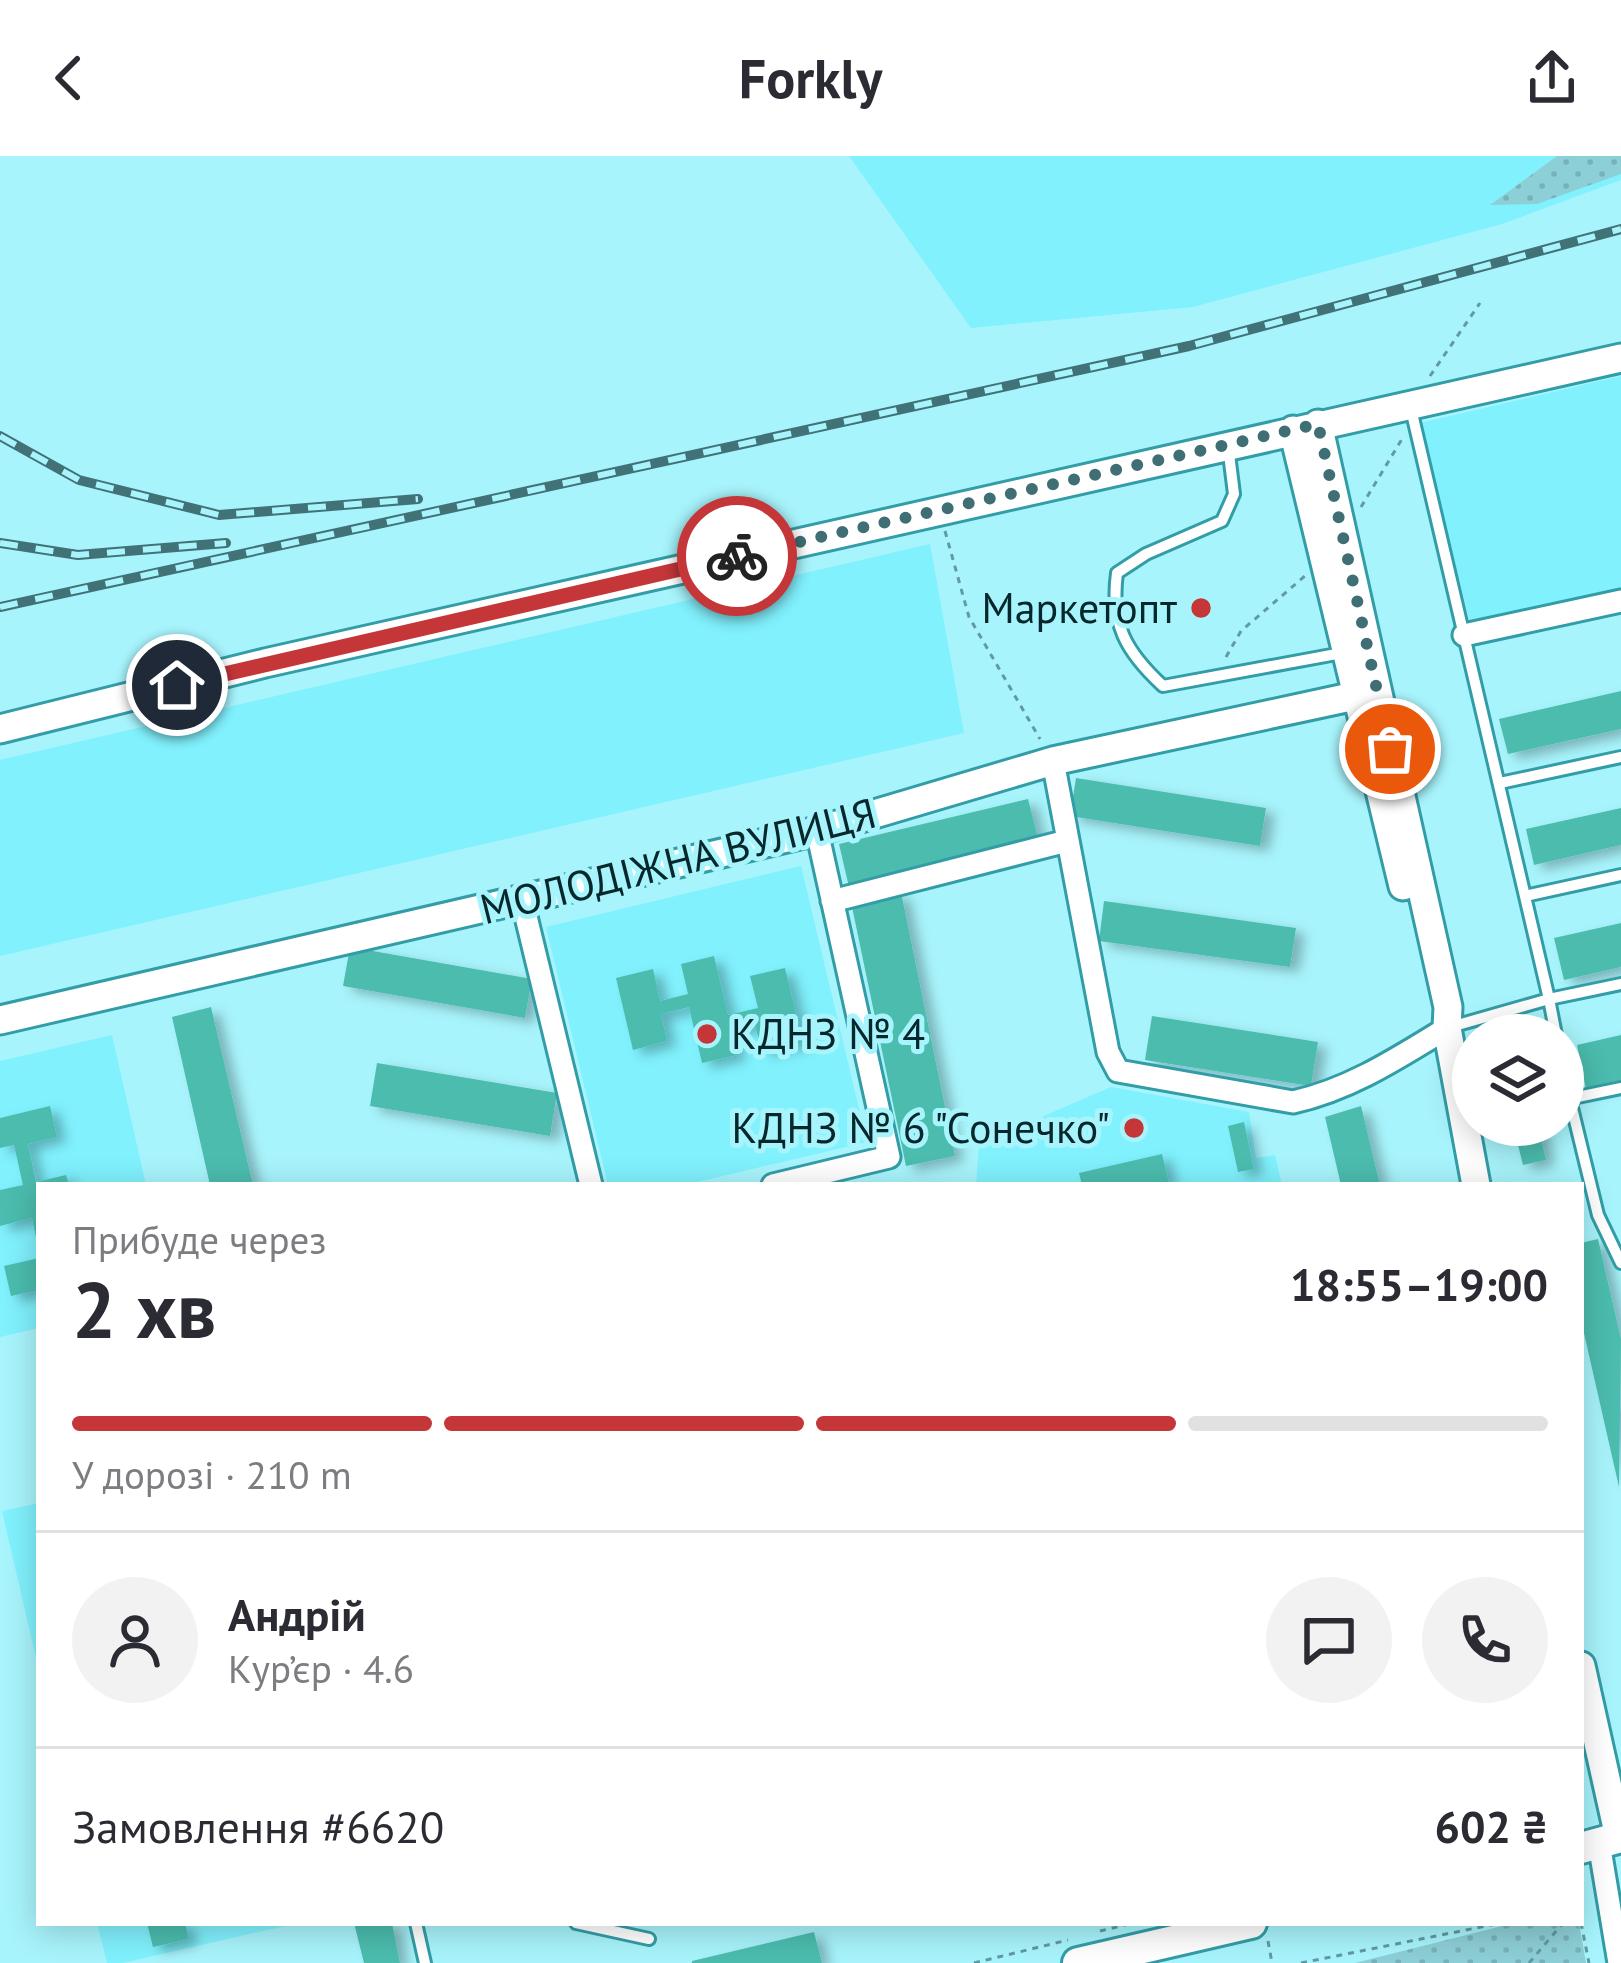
<!DOCTYPE html>
<html lang="uk">
<head>
<meta charset="utf-8">
<style>
	body { margin:0; font-family:"PT Sans",sans-serif; background:#f2f2f3; color:#2b2b33; height:100vh; display:flex; flex-direction:column; font-size:45px; white-space:nowrap }
	* { box-sizing:border-box; margin:0 }
	p { font-size:39px; color:#7c7c81 }
	.icon { flex:none; width:66px; height:66px; fill:none; stroke:currentColor; stroke-width:2; stroke-linecap:round; stroke-linejoin:round }
	.map { position:relative; flex:1; overflow:hidden }
	.drawer { position:absolute; left:36px; top:1026px; width:1548px; height:744px; display:flex; flex-direction:column; background:#fff; border-radius:0px; box-shadow:0 6px 30px #0003 }
	.drawer>* { flex:none }
	.tools { position:absolute; left:1452px; top:858px; display:grid; gap:24px }
	.tools a { display:grid; place-items:center; width:132px; height:132px; border-radius:50%; background:#fff; box-shadow:0 6px 30px #0003; font-size:60px }
	.pin { position:absolute; display:grid; place-items:center; width:102px; height:102px; color:#fff; margin:-51px; border:6px solid #fff; border-radius:50%; box-shadow:0 3px 12px #0007 }
	.courier { position:absolute; display:grid; place-items:center; width:120px; height:120px; margin:-60px; border:9px solid #c53639; border-radius:50%; background:#fff; color:#222; box-shadow:0 3px 15px #0007 }
	.head em { font-style:normal; font-weight:700 }
	.head div { display:flex; flex-direction:column-reverse }
	.head { display:flex; align-items:center; justify-content:space-between; height:204px; padding:0 36px }
	h1 { font-size:78px; font-weight:700; line-height:90px }
	.bar { display:grid; grid-template-columns:repeat(4,1fr); gap:18px 12px; align-content:center; height:144px; padding:0 36px }
	.bar i { height:15px; border-radius:9px; background:#e1e1e2 }
	.bar .selected { background:#c53639 }
	.bar p { grid-column:span 4 }
	.line { display:flex; align-items:center; gap:30px; padding:0 36px; border-top:3px solid #e1e1e2 }
	.line div { flex:1 }
	.round { display:grid; place-items:center; flex:none; width:126px; height:126px; border-radius:63px; background:#f2f2f3 }
	header { display:flex; justify-content:space-between; align-items:center; height:156px; padding:0 36px; background:#fff; font-size:54px; font-weight:700 }
	.map>svg:first-child { display:block }
	.built { fill:#80f1fd }
	.grass { fill:url(#grass-dots) }
	.building { fill:#4cbcae; filter:url(#shadow) }
	.lines { fill:none; stroke-linecap:round; stroke-linejoin:round }
	.service-casing { stroke:#339da7; stroke-width:16 }
	.minor-casing { stroke:#339da7; stroke-width:27 }
	.tertiary-casing { stroke:#339da7; stroke-width:33 }
	.secondary-casing { stroke:#339da7; stroke-width:36 }
	.path { stroke:#619aa0; stroke-width:3; stroke-dasharray:6 6; stroke-linecap:butt }
	.service { stroke:#fff; stroke-width:10 }
	.minor { stroke:#fff; stroke-width:21 }
	.tertiary { stroke:#fff; stroke-width:27 }
	.secondary { stroke:#fff; stroke-width:30 }
	.rail-casing { stroke:#417277; stroke-width:10 }
	.rail { stroke:#a8f4fc; stroke-width:6; stroke-dasharray:18; stroke-linecap:butt }
	.done { stroke:#3f6f74; stroke-width:12; stroke-dasharray:0 21.6 }
	.route { stroke:#c53639; stroke-width:15 }
	.poi-dot { fill:#c53639; stroke:#a8f4fc; stroke-width:4.5 }
	.labels { text-anchor:middle; stroke-width:10; stroke-linejoin:round; paint-order:stroke }
	.poi-label { font-size:42px; fill:#06272b; stroke:#a8f4fc; text-anchor:end }
	.street-label { font-size:42px; fill:#06272b; stroke:#a8f4fc }
</style>
</head>
<body>
<header><svg class="icon" aria-label="back" viewBox="0 0 24 24"><path d="M15 5l-7 7 7 7"/></svg>Forkly<svg class="icon" aria-label="share" viewBox="0 0 24 24"><path d="M12 15V3M7 8l5-5 5 5M5 13v7h14v-7"/></svg></header>
<div class="map">
<svg width="1621" height="1807" viewBox="0 0 1621 1807">
	<defs>
		<pattern id="grass-dots" width="8" height="8" patternUnits="userSpaceOnUse" patternTransform="scale(3)"><rect width="8" height="8" fill="#8dcfd6"/><path d="M2 2h.1M6 6h.1" fill="none" stroke="#78b2b8" stroke-width="1.8" stroke-linecap="round"/></pattern>
		<filter id="shadow"><feDropShadow dx="9" dy="5.5" stdDeviation="6" flood-color="#0004"/></filter>
	</defs>
	<rect width="100%" height="100%" fill="#a8f4fc"/>
	<path class="built" d="M 849,0 L 1621,0 L 1621,24 L 1502,68 L 1193,151 L 971,172 Z
		M 1621,220 L 1621,432 L 1470,466 L 1420,267 Z
		M 930,388 L 964,577 L 0,800 L 0,604 Z
		M 801,710 L 867,986 L 685,1029 L 608,1029 L 546,771 Z
		M 112,879 L 146,1029 L 39,1029 L 39,1172 L 0,1181 L 0,905 Z
		M 1111,931 L 1249,956 L 1256,1002 L 1275,999 L 1282,1029 L 976,1029 L 979,988 Z
		M 39,1347 L 39,1515 L 2,1355 Z
		M 97,1767 L 298,1767 L 123,1807 L 107,1807 Z"/>
	<path class="grass" d="M 1557,0 L 1621,0 L 1621,18 L 1537,48 L 1490,49 Z
		M 1514,1767 L 1579,1767 L 1586,1807 L 1355,1807 Z"/>
	<path class="building" d="M 1621,535 L 1621,573 L 1508,598 L 1499,563 Z
		M 1076,622 L 1266,652 L 1260,690 L 1070,660 Z
		M 1028,643 L 1039,686 L 849,731 L 839,688 Z
		M 1621,652 L 1621,689 L 1534,709 L 1526,673 Z
		M 901,736 L 955,1000 L 906,1010 L 851,746 Z
		M 1104,745 L 1296,772 L 1290,811 L 1099,785 Z
		M 1621,767 L 1621,811 L 1564,824 L 1554,782 Z
		M 350,791 L 532,823 L 525,862 L 343,830 Z
		M 714,800 L 728,859 L 758,852 L 750,820 L 785,812 L 803,886 L 762,895 L 755,869 L 731,875 L 737,899 L 702,907 L 689,851 L 661,858 L 667,885 L 633,894 L 616,822 L 653,813 L 660,845 L 688,838 L 681,808 Z
		M 211,851 L 253,1029 L 210,1029 L 172,861 Z
		M 1152,860 L 1318,886 L 1311,930 L 1145,904 Z
		M 1621,879 L 1621,925 L 1586,933 L 1577,889 Z
		M 377,907 L 557,937 L 550,980 L 370,950 Z
		M 50,950 L 57,981 L 28,988 L 36,1026 L 66,1019 L 69,1029 L 39,1029 L 37,1086 L 32,1062 L 0,1070 L 0,1034 L 23,1029 L 14,989 L 0,992 L 0,962 Z
		M 1361,950 L 1380,1029 L 1341,1029 L 1325,961 Z
		M 1244,966 L 1254,1013 L 1238,1016 L 1228,970 Z
		M 1513,969 L 1538,969 L 1546,1004 L 1523,1009 Z
		M 1162,998 L 1169,1027 L 1082,1029 L 1079,1017 Z
		M 1598,1083 L 1621,1183 L 1619,1331 L 1581,1164 L 1581,1087 Z
		M 39,1102 L 39,1134 L 11,1140 L 4,1110 Z
		M 147,1767 L 185,1767 L 189,1783 L 153,1791 Z
		M 354,1767 L 392,1767 L 400,1807 L 364,1807 Z
		M 814,1776 L 822,1807 L 692,1807 L 692,1805 Z"/>
	<g class="lines">
		<g class="service-casing">
			<path id="service" d="M 1411,253 L 1549,843 L 1447,872
				M 1228,290 L 1234,338 L 1222,365 L 1146,398 L 1117,417 C 1110,468 1126,496 1163,530 L 1342,497
				M 1500,627 L 1621,601
				M 1525,740 L 1621,719
				M 1556,879 L 1549,843 L 1621,828
				M 1563,915 L 1598,1059 L 1621,1107
				M 1568,943 L 1621,932
				M 416,1767 L 425,1807
				M 576,1767 L 649,1783"/>
		</g>
		<g class="minor-casing">
			<path id="minor" d="M 1464,479 L 1621,445
				M 1053,605 L 1108,896 L 1118,915 L 1293,946 C 1349,934 1398,902 1447,872
				M 522,744 L 591,1029
				M 832,745 L 1067,685
				M 773,1029 L 889,1001 L 817,675
				M 1599,1687 L 1619,1807"/>
		</g>
		<g class="tertiary-casing">
			<path id="tertiary" d="M 1318,268 L 1448,851 L 1447,872 L 1476,1029
				M 1293,274 L 1403,730
				M 0,573 L 265,507 L 1621,202
				M 0,864 L 817,675 L 1053,605 L 1355,540
				M 1581,1510 L 1619,1681"/>
		</g>
		<g class="secondary-casing">
			<path id="secondary" d="M 1581,1692 L 1621,1681
				M 1078,1807 L 1251,1767"/>
		</g>
		<path class="path" d="M 1430,220 L 1480,147
			M 1361,351 L 1402,283
			M 945,375 L 969,461 L 1040,583
			M 1226,501 L 1241,475 L 1306,419
			M 1581,1767 L 1589,1807
			M 1100,1775 L 1133,1767
			M 1268,1785 L 1272,1807
			M 974,1807 L 1068,1784
			M 1301,1807 L 1501,1767
			M 1529,1807 L 1563,1767"/>
		<use href="#service" class="service"/>
		<use href="#minor" class="minor"/>
		<use href="#tertiary" class="tertiary"/>
		<use href="#secondary" class="secondary"/>
		<g class="rail-casing">
			<path id="rail" d="M 0,280 L 79,324 L 219,359 L 418,343
				M 0,387 L 78,399 L 226,387
				M 0,451 L 1189,190 L 1621,73"/>
		</g>
		<use href="#rail" class="rail"/>
	</g>
	<g class="lines">
		<path class="done" d="M 737,400 L 1318,268 L 1390,593"/>
		<path class="route" d="M 177,529 L 737,400"/>
	</g>
	<g class="poi-dot">
		<circle cx="1201" cy="452" r="12"/>
		<circle cx="707" cy="878" r="12"/>
		<circle cx="1134" cy="972" r="12"/>
	</g>
	<g class="labels">
		<g class="poi-label">
			<text x="1177" y="467">Маркетопт</text>
			<text x="731" y="893" text-anchor="start">КДНЗ № 4</text>
			<text x="1110" y="987">КДНЗ № 6 "Сонечко"</text>
		</g>
		<g class="street-label">
			<text transform="translate(678 705) rotate(-14)" y="15">МОЛОДІЖНА ВУЛИЦЯ</text>
		</g>
	</g>
</svg>
<div class="tools">
<a><svg class="icon" aria-label="layers" viewBox="0 0 24 24"><path d="M12 4l9 5-9 5-9-5zM3 14l9 5 9-5"/></svg></a>
</div>
<div class="pin" style="left:1390px;top:593px;background:#ea580c"><svg class="icon" aria-label="bag" viewBox="0 0 24 24"><path d="M5 8h14l-1 12H6zM9 8a3 3 0 0 1 6 0"/></svg></div>
<div class="pin" style="left:177px;top:529px;background:#1f2937"><svg class="icon" aria-label="home" viewBox="0 0 24 24"><path d="M3 11l9-7 9 7M6 9v11h12V9"/></svg></div>
<div class="courier" style="left:737px;top:400px"><svg class="icon" aria-label="bike" viewBox="0 0 24 24"><circle cx="6" cy="16" r="4"/><circle cx="18" cy="16" r="4"/><path d="M6 16l4-8h5l3 8M10 8l3 8H6M13 5h3"/></svg></div>
<section class="drawer">
<div class="head"><div><h1>2 хв</h1><p>Прибуде через</p></div><em>18:55–19:00</em></div>
<div class="bar"><i class="selected"></i><i class="selected"></i><i class="selected"></i><i></i><p>У дорозі · 210 m</p></div>
<div class="line" style="height:216px"><a class="round"><svg class="icon" aria-label="person" viewBox="0 0 24 24"><circle cx="12" cy="8" r="4"/><path d="M4 21q1-7 8-7t8 7"/></svg></a><div><b>Андрій</b><p>Кур’єр · 4.6</p></div><a class="round"><svg class="icon" aria-label="chat" viewBox="0 0 24 24"><path d="M4 5h16v11H9l-5 4z"/></svg></a><a class="round"><svg class="icon" aria-label="phone" viewBox="0 0 24 24"><path d="M5 4h4l2 5-3 2q2 4 5 5l2-3 5 2v4C11 20 4 13 5 4z"/></svg></a></div>
<div class="line" style="height:156px"><div>Замовлення #6620</div><b>602 ₴</b></div>
</section>
</div>
</body>
</html>
